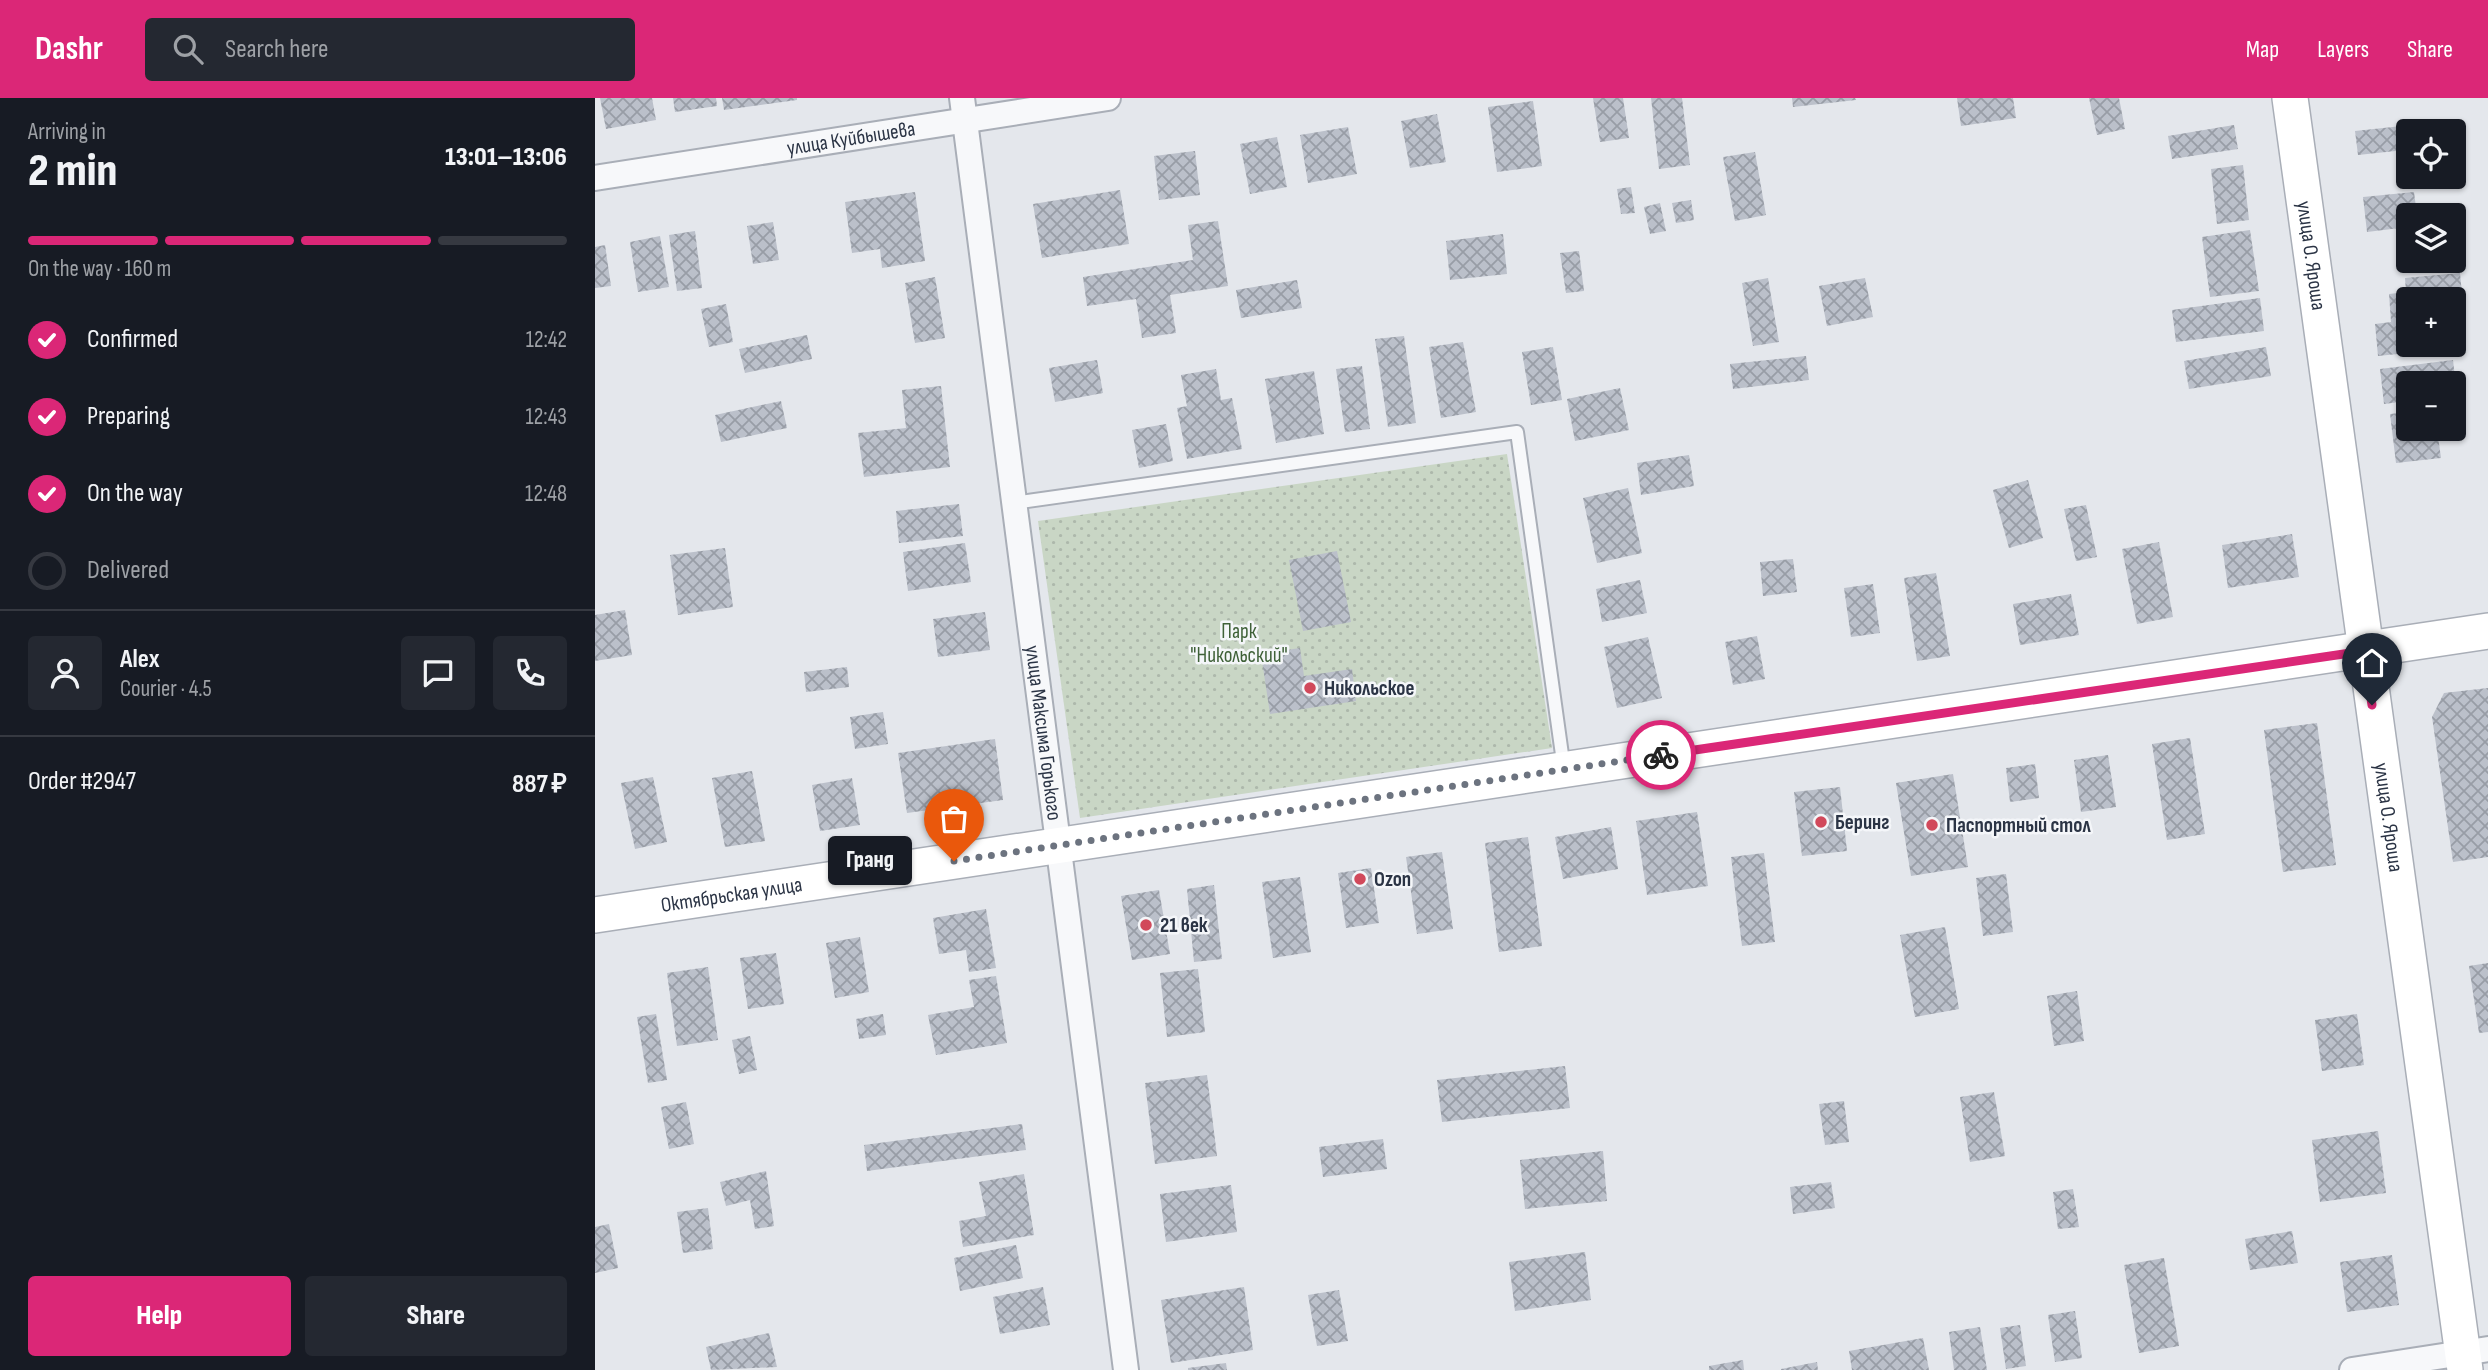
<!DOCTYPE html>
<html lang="en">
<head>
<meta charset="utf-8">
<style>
	body { margin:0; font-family:"Sofia Sans Condensed",sans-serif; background:#242831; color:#f1f3f6; height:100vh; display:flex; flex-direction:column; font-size:26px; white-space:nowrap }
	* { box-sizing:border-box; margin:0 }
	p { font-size:23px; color:#9ea1a6 }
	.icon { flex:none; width:38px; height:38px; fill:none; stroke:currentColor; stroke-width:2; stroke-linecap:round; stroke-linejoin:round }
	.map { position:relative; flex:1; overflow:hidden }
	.sheet { display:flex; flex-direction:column; background:#171b24; width:595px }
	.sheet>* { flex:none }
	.buttons { position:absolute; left:1801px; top:21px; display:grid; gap:14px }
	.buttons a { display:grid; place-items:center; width:70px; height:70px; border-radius:7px; background:#171b24; box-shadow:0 2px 5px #0004; font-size:35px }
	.pin { position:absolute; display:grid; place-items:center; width:60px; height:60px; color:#fff; margin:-72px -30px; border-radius:50% 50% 50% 0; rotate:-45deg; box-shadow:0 0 7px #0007 }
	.pin .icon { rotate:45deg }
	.courier { position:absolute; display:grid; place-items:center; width:70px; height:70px; margin:-35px; border:5px solid #db2777; border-radius:50%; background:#fff; color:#222; box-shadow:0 2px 9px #0007 }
	.bubble { position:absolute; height:49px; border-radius:7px; background:#171b24; box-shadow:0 2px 5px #0004; font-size:23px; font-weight:800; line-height:49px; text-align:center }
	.head em { font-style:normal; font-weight:800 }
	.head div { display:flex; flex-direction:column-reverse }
	.head { display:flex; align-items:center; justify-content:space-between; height:119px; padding:0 28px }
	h1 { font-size:46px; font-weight:800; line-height:52px }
	.bar { display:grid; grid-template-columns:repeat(4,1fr); gap:10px 7px; align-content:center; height:84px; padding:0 28px }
	.bar i { height:9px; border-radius:5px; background:#363941 }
	.bar .selected { background:#db2777 }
	.bar p { grid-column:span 4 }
	.line { display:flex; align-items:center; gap:18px; padding:0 28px; border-top:2px solid #363941 }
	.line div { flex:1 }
	.round { display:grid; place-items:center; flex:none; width:74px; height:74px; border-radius:7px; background:#242831 }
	ol { padding:0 28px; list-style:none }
	li { display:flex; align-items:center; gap:21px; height:77px }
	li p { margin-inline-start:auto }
	li .icon { padding:7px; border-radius:50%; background:#db2777; color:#fff; stroke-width:4 }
	li:last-child { color:#9ea1a6 }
	li i { width:38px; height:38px; border:4px solid #363941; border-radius:50% }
	.action { display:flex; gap:14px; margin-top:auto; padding:14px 28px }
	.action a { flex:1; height:80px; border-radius:7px; background:#db2777; color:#fff; font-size:28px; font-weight:800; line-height:80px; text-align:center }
	.action a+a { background:#242831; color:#f1f3f6 }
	header { display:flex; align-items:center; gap:42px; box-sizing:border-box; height:98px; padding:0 35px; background:#db2777; color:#fff }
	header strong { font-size:33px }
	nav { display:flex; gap:38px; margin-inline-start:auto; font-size:24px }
	.search { width:490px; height:63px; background:#242831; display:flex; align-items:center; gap:18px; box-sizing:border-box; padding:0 24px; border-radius:7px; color:#9ea1a6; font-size:26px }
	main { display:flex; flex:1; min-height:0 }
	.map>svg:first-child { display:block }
	.park { fill:url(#park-dots) }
	.building { fill:url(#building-cross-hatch) }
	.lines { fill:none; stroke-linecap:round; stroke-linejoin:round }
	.service-casing { stroke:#a9aeb7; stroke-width:16 }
	.minor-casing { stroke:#a9aeb7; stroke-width:28 }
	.secondary-casing { stroke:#a9aeb7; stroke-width:38 }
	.service { stroke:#f7f8fa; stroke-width:12 }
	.minor { stroke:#f7f8fa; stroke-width:24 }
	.secondary { stroke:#fff; stroke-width:35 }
	.done { stroke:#6c737f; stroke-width:7; stroke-dasharray:0 12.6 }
	.route { stroke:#db2777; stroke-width:9 }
	.poi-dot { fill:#d1495b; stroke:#f4f6f9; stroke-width:2.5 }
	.labels { text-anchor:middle; stroke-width:5; stroke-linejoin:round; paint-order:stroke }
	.street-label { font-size:21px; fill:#2b3445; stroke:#f4f6f9 }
	.park-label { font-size:21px; fill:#3f6138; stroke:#f4f6f9 }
	.poi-label { font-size:21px; font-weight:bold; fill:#2b3445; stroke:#f4f6f9; text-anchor:start }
</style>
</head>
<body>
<header>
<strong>Dashr</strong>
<div class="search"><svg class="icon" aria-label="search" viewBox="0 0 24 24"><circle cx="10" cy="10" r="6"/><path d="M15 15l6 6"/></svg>Search here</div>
<nav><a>Map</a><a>Layers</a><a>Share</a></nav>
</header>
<main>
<section class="sheet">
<div class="head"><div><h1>2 min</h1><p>Arriving in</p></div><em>13:01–13:06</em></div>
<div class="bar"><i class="selected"></i><i class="selected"></i><i class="selected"></i><i></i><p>On the way · 160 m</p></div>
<ol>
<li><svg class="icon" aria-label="check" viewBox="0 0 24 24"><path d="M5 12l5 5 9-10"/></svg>Confirmed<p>12:42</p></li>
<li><svg class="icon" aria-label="check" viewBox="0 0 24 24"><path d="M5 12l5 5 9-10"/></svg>Preparing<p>12:43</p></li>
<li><svg class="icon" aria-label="check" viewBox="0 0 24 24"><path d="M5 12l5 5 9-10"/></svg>On the way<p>12:48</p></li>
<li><i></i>Delivered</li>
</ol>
<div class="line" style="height:126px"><a class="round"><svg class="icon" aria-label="person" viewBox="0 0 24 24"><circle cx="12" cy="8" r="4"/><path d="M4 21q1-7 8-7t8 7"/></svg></a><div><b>Alex</b><p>Courier · 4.5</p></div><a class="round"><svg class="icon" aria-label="chat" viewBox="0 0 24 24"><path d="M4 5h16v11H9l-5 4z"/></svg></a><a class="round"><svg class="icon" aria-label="phone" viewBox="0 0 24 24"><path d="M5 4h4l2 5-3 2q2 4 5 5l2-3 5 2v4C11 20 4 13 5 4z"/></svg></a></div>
<div class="line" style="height:91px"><div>Order #2947</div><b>887 ₽</b></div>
<div class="action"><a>Help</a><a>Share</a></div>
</section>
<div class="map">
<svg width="1893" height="1272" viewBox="0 0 1893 1272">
	<defs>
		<pattern id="park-dots" width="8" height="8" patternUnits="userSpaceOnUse" patternTransform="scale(1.75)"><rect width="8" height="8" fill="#c9d6c5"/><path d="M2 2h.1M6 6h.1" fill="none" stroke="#adb8ab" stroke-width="1.8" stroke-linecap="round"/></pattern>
		<pattern id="building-cross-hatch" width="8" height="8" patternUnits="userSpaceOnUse" patternTransform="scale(1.75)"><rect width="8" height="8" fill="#bbc0ca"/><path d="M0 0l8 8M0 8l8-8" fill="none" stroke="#989da6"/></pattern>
	</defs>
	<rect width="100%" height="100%" fill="#e4e7ec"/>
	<path class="park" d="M 912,356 L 957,650 L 485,720 L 443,423 Z"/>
	<path class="building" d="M 5,0 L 57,0 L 61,22 L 11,31 Z
		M 78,0 L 121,0 L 122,8 L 80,14 Z
		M 127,0 L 202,0 L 202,2 L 129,12 Z
		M 998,0 L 1028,0 L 1034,40 L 1005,44 Z
		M 1056,0 L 1087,0 L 1095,67 L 1064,71 Z
		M 1197,0 L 1260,0 L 1261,2 L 1198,9 Z
		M 1362,0 L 1418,0 L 1421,20 L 1366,28 Z
		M 1494,0 L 1524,0 L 1530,31 L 1502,37 Z
		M 938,3 L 947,68 L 902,74 L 893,9 Z
		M 842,16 L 851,64 L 815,70 L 806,23 Z
		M 1639,27 L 1643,51 L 1577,61 L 1573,38 Z
		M 1807,28 L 1810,52 L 1763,57 L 1760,33 Z
		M 753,29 L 762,76 L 713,85 L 705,37 Z
		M 682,39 L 692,89 L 655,96 L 645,46 Z
		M 600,53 L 605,97 L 564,102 L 559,58 Z
		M 1160,54 L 1171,117 L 1140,123 L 1128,59 Z
		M 1648,67 L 1654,122 L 1622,126 L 1616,71 Z
		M 1036,89 L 1040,115 L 1026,116 L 1022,91 Z
		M 525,92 L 534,146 L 447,160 L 438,106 Z
		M 320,94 L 330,163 L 287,170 L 285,151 L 257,155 L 250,104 Z
		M 1819,94 L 1822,117 L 1813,117 L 1813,129 L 1772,134 L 1768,99 Z
		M 1096,102 L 1099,122 L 1081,125 L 1077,105 Z
		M 1065,105 L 1071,133 L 1055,136 L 1049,109 Z
		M 623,123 L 633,188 L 575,197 L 581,235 L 547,240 L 541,201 L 492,208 L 488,179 L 598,162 L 593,127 Z
		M 178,124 L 184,162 L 158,166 L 152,128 Z
		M 1655,132 L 1664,193 L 1615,199 L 1607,139 Z
		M 100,133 L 107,190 L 82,193 L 74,137 Z
		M 908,136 L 912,176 L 855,182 L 851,143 Z
		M 65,138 L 74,189 L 43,194 L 35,144 Z
		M 10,147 L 16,188 L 0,190 L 0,149 Z
		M 984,153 L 989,193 L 971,195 L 965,155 Z
		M 1865,175 L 1869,217 L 1858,218 L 1858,201 L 1813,201 L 1813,247 L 1858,247 L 1860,238 L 1862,250 L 1783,258 L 1780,226 L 1796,224 L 1794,196 L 1811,194 L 1810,180 Z
		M 340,179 L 350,240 L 320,245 L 310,185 Z
		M 1173,180 L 1184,244 L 1158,248 L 1147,185 Z
		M 1270,180 L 1278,219 L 1232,228 L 1224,188 Z
		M 702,182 L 707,210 L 646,220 L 641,192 Z
		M 1665,200 L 1669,233 L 1581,244 L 1577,212 Z
		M 131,206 L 138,244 L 114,249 L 106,211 Z
		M 212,237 L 217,261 L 150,275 L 144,251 Z
		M 809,238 L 821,325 L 793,329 L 780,241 Z
		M 868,244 L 881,314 L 846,320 L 834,249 Z
		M 958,249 L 967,302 L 936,307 L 927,254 Z
		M 1671,249 L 1676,278 L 1594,291 L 1589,263 Z
		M 1211,258 L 1214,282 L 1138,291 L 1135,266 Z
		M 502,262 L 508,295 L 460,304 L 454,270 Z
		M 1858,262 L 1862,297 L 1858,297 L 1858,285 L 1813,285 L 1813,303 L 1789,306 L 1785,271 Z
		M 767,268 L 775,331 L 750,334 L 741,271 Z
		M 621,271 L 626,302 L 637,300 L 647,351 L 592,361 L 582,310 L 592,308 L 586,277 Z
		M 719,273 L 729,336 L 681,345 L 670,281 Z
		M 346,288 L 355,369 L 269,379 L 263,335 L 311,330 L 307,292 Z
		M 1025,290 L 1034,332 L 980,343 L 972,301 Z
		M 186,303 L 192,330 L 126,344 L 120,317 Z
		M 1813,314 L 1813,331 L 1842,331 L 1846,360 L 1801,365 L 1795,316 Z
		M 571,326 L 578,363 L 544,370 L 537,332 Z
		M 1094,357 L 1099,388 L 1046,397 L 1042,365 Z
		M 1433,382 L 1448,440 L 1414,450 L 1398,392 Z
		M 1033,390 L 1047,455 L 1002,465 L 988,400 Z
		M 364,406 L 368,438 L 304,445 L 301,413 Z
		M 1491,407 L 1502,459 L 1481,463 L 1469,411 Z
		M 1697,436 L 1704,479 L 1633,490 L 1627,447 Z
		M 1564,444 L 1578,519 L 1542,526 L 1527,451 Z
		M 370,445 L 376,484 L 313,493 L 308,454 Z
		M 130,450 L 138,509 L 83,517 L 75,457 Z
		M 742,453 L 756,524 L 708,533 L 694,462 Z
		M 1198,461 L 1202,494 L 1168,498 L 1165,464 Z
		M 1341,475 L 1355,558 L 1322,563 L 1309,480 Z
		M 1045,482 L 1052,515 L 1007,524 L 1001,491 Z
		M 1278,486 L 1285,535 L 1256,539 L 1249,490 Z
		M 1476,496 L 1484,537 L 1425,547 L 1418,506 Z
		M 30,512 L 37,557 L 0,563 L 0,517 Z
		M 390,514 L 395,552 L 343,559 L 338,521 Z
		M 1162,538 L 1170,581 L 1138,587 L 1130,544 Z
		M 1053,539 L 1067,600 L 1022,610 L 1009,549 Z
		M 705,550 L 709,578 L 757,571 L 761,603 L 675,616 L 666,556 Z
		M 252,569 L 254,589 L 211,594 L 209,574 Z
		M 1893,590 L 1893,759 L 1858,764 L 1837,619 L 1849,595 Z
		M 288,614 L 293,646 L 260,651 L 255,619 Z
		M 1722,625 L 1741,767 L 1688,774 L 1669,632 Z
		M 1595,640 L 1610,736 L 1572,742 L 1557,646 Z
		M 400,641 L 408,702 L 312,715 L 303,655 Z
		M 1513,657 L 1521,709 L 1486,714 L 1479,662 Z
		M 1440,666 L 1444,700 L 1415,704 L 1411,670 Z
		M 157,673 L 170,743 L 130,749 L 117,680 Z
		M 1358,676 L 1373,769 L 1316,778 L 1301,685 Z
		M 58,679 L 72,744 L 40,751 L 26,685 Z
		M 257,680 L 265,727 L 225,733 L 217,687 Z
		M 1245,689 L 1252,753 L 1207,758 L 1199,694 Z
		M 1102,714 L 1113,788 L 1052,797 L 1041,723 Z
		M 1016,729 L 1023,771 L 968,781 L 960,739 Z
		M 933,739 L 947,848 L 904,854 L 890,745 Z
		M 847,754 L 858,831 L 822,836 L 811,759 Z
		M 1169,755 L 1180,844 L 1147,848 L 1136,759 Z
		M 776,770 L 784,825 L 751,830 L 743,775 Z
		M 1411,776 L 1418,834 L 1388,838 L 1381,780 Z
		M 705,779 L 716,854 L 678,860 L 667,784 Z
		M 619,787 L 627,861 L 599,864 L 592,791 Z
		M 564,792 L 575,856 L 537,862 L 526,798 Z
		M 391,811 L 401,870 L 374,874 L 371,852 L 344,856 L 338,820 Z
		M 1350,829 L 1364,911 L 1320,919 L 1305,837 Z
		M 265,839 L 274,894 L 240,900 L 231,845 Z
		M 181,855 L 189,906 L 153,911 L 145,860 Z
		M 1893,865 L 1893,934 L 1884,935 L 1874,868 Z
		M 113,869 L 123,942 L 82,948 L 72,875 Z
		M 603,871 L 610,934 L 572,939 L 565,875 Z
		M 401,878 L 412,945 L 341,957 L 333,917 L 379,909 L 374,882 Z
		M 1482,893 L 1489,943 L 1459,948 L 1452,898 Z
		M 61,916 L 72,982 L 53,985 L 42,919 Z
		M 288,916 L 291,937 L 264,941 L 261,921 Z
		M 1762,916 L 1769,967 L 1727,973 L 1720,922 Z
		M 155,938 L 162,972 L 144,976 L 137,942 Z
		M 970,968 L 975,1010 L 847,1024 L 842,982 Z
		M 612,977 L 622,1058 L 560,1066 L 550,985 Z
		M 1399,994 L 1410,1058 L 1375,1064 L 1365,999 Z
		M 1249,1003 L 1254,1044 L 1230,1047 L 1224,1006 Z
		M 91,1004 L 99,1046 L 74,1051 L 66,1009 Z
		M 427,1026 L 431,1052 L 272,1073 L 269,1047 Z
		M 1783,1033 L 1791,1095 L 1725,1104 L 1717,1042 Z
		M 788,1041 L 792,1071 L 728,1079 L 724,1049 Z
		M 1008,1053 L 1012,1103 L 930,1111 L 925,1062 Z
		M 171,1073 L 179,1128 L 160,1131 L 155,1102 L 131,1108 L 125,1084 Z
		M 429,1076 L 439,1137 L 368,1149 L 364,1123 L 391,1118 L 384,1084 Z
		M 1236,1084 L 1240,1110 L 1198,1116 L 1195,1089 Z
		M 636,1087 L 642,1134 L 571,1144 L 565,1096 Z
		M 1478,1091 L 1484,1129 L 1463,1131 L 1458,1094 Z
		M 113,1110 L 118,1151 L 88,1155 L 82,1114 Z
		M 14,1126 L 23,1170 L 0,1175 L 0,1129 Z
		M 1697,1133 L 1703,1165 L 1655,1172 L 1650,1141 Z
		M 421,1147 L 428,1180 L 365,1193 L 359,1160 Z
		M 990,1154 L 996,1202 L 920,1213 L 914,1164 Z
		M 1797,1157 L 1804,1207 L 1752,1214 L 1745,1164 Z
		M 1569,1160 L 1584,1248 L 1544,1255 L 1529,1167 Z
		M 448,1189 L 455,1227 L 405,1236 L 398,1199 Z
		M 649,1189 L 658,1252 L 576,1265 L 566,1202 Z
		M 744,1192 L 753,1243 L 722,1248 L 713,1197 Z
		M 1480,1213 L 1487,1260 L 1460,1264 L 1453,1217 Z
		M 1425,1227 L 1431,1268 L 1411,1271 L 1405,1230 Z
		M 1385,1229 L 1392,1272 L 1359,1272 L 1354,1234 Z
		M 174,1235 L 182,1269 L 116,1272 L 111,1249 Z
		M 1328,1240 L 1334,1272 L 1257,1272 L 1254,1253 Z
		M 1148,1262 L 1149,1272 L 1114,1272 L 1114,1268 Z
		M 1222,1264 L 1223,1272 L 1186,1272 L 1186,1271 Z
		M 631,1265 L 632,1272 L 593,1272 L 593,1270 Z"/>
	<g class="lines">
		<g class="service-casing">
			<path id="service" d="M 418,405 L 922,334 L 969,671"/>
		</g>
		<g class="minor-casing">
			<g id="minor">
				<path id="s1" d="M 367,0 L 531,1272"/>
				<path id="s2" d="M 0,80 L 513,0"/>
				<path d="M 1757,1272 L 1893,1251"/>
			</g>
		</g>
		<g class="secondary-casing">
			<g id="secondary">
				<path id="s3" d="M 1695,0 L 1870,1272"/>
				<path id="s4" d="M 0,817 L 1893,533"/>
			</g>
		</g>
		<use href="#service" class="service"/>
		<use href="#minor" class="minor"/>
		<use href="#secondary" class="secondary"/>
	</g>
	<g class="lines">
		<path class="done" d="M 359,763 L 1066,657"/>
		<path class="route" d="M 1066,657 L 1769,553 L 1777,607"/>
	</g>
	<g class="poi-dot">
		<circle cx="715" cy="590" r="7"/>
		<circle cx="1226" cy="724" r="7"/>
		<circle cx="1337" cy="727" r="7"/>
		<circle cx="765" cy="781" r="7"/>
		<circle cx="551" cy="827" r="7"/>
	</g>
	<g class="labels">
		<g class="street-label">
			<text dy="7" stroke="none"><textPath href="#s2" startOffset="259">улица Куйбышева</textPath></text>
			<text dy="7" stroke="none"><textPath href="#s3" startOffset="159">улица О. Яроша</textPath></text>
			<text dy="7" stroke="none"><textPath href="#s1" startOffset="640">улица Максима Горького</textPath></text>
			<text dy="7" stroke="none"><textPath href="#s3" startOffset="726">улица О. Яроша</textPath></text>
			<text dy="7" stroke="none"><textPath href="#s4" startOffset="138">Октябрьская улица</textPath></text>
		</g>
		<g class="park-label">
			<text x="644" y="540">Парк<tspan x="644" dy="24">"Никольский"</tspan></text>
		</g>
		<g class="poi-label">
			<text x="729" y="597">Никольское</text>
			<text x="1240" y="731">Беринг</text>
			<text x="1351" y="734">Паспортный стол</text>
			<text x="779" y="788">Ozon</text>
			<text x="565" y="834">21 век</text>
		</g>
	</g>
</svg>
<div class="buttons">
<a><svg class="icon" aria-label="locate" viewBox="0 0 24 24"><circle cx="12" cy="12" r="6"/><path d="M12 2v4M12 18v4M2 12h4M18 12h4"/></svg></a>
<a><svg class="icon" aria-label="layers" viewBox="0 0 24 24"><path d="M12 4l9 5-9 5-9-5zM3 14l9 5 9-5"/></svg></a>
<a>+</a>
<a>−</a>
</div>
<div class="pin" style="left:359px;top:763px;background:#ea580c"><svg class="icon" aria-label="bag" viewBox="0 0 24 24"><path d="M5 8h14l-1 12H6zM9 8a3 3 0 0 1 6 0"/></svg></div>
<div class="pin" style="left:1777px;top:607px;background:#1f2937"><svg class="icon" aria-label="home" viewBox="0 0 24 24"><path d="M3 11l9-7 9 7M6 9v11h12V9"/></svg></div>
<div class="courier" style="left:1066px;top:657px"><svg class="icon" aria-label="bike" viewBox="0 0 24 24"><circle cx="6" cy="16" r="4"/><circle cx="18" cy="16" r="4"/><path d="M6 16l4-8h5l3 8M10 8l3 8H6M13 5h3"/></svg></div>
<div class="bubble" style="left:233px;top:738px;width:84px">Гранд</div>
</div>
</main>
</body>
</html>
